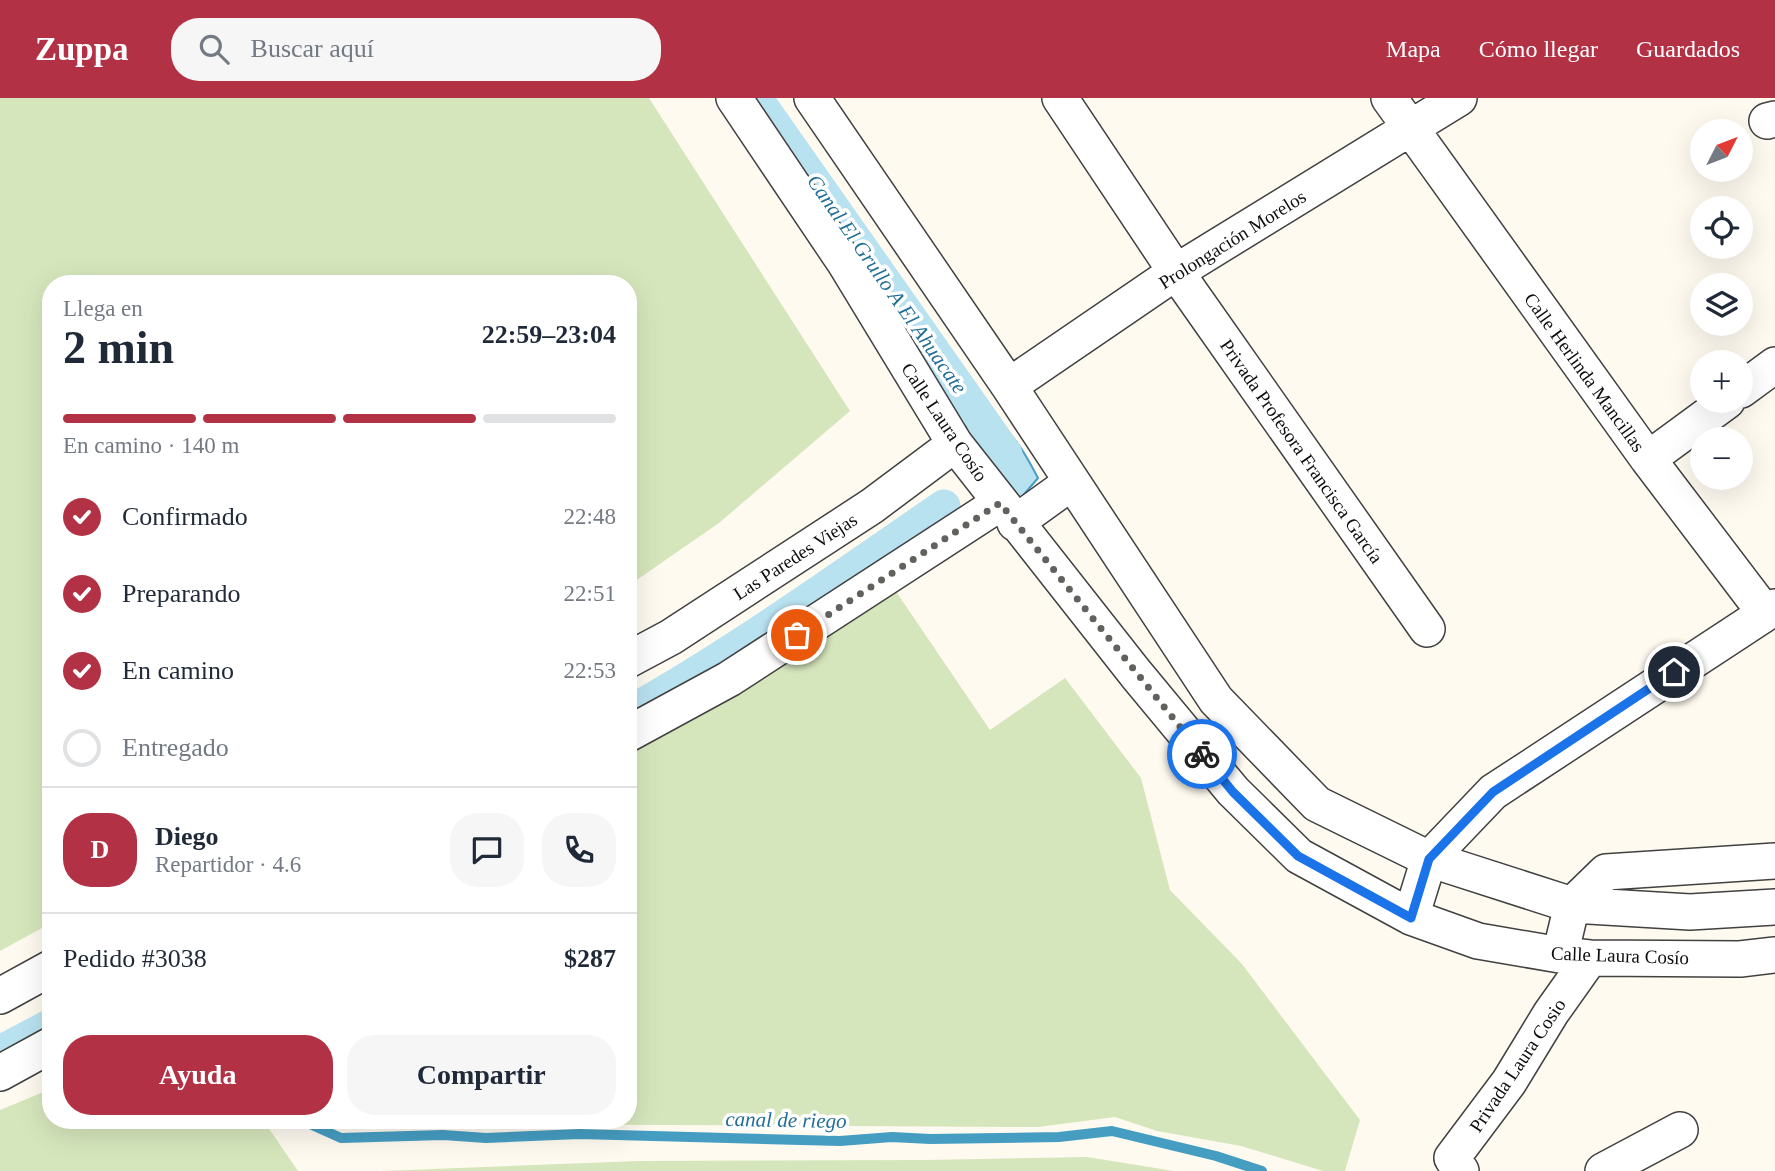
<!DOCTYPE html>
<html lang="es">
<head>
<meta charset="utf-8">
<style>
	body { margin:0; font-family:"Times New Roman",serif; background:#f6f6f7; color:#1f2937; height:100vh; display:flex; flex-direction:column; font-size:26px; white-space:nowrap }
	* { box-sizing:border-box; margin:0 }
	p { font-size:23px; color:#747a83 }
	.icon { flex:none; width:38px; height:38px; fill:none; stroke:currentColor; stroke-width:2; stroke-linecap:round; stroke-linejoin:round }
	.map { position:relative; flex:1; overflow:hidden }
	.sheet { position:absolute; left:42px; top:177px; width:595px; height:854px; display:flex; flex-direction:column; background:#fff; border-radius:28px; box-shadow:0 7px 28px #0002 }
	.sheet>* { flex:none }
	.needle { width:46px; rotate:48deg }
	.controls { position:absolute; left:1690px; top:21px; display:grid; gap:14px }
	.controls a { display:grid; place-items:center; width:63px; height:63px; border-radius:50%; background:#fff; box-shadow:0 7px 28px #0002; font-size:35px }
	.pin { position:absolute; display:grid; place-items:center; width:60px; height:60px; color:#fff; margin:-30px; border:4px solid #fff; border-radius:50%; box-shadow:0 2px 7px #0007 }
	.courier { position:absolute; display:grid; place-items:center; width:70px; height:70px; margin:-35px; border:5px solid #1a73e8; border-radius:50%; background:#fff; color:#222; box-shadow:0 2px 9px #0007 }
	.head em { font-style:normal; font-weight:600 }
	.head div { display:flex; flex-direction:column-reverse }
	.head { display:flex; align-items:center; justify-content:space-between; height:119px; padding:0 21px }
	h1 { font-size:46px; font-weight:600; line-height:52px }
	.bar { display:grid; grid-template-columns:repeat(4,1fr); gap:10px 7px; align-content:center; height:84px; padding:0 21px }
	.bar i { height:9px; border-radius:5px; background:#e0e1e3 }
	.bar .selected { background:#b33144 }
	.bar p { grid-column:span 4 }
	.line { display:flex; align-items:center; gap:18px; padding:0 21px; border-top:2px solid #e0e1e3 }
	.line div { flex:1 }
	.round { display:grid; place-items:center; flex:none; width:74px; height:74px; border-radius:28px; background:#f6f6f7 }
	ol { padding:0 21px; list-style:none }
	li { display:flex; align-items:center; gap:21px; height:77px }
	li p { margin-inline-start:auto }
	li .icon { padding:7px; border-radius:50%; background:#b33144; color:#fff; stroke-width:4 }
	li:last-child { color:#747a83 }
	li i { width:38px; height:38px; border:4px solid #e0e1e3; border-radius:50% }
	.action { display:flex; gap:14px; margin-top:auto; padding:14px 21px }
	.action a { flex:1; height:80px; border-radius:28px; background:#b33144; color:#fff; font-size:28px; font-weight:600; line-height:80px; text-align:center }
	.action a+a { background:#f6f6f7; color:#1f2937 }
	header { display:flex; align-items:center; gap:42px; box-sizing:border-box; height:98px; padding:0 35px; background:#b33144; color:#fff }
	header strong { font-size:33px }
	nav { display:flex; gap:38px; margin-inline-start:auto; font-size:24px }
	.search { width:490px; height:63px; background:#f6f6f7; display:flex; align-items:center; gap:18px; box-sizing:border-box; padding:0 24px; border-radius:28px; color:#747a83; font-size:26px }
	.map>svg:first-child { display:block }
	.green { fill:#d6e6bc }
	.water { fill:#b9e2f1; stroke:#469dc2; stroke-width:2 }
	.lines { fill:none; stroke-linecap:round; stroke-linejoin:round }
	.stream { stroke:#469dc2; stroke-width:10 }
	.canal { stroke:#b9e2f1; stroke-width:33 }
	.minor-casing { stroke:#414141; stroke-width:38 }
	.minor { stroke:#fff; stroke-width:35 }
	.done { stroke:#62615d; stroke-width:7; stroke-dasharray:0 12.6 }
	.route { stroke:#1a73e8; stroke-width:9 }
	.labels { text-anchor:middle; stroke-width:7; stroke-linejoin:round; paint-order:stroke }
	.street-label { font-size:19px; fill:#0e0e0e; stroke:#fff }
	.water-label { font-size:21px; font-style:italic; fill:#216e96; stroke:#fff }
</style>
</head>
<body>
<header>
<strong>Zuppa</strong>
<div class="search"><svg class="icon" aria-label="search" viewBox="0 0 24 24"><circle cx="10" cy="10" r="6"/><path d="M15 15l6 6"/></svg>Buscar aquí</div>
<nav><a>Mapa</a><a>Cómo llegar</a><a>Guardados</a></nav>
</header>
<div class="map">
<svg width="1775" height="1073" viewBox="0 0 1775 1073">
	<rect width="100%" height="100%" fill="#fefaf0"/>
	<path class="green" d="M 0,0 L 649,0 L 850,313 L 719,425 L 628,488 L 628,186 L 51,186 L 51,825 L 0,853 Z
		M 895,492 L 990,632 L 1065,580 L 1141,680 L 1170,792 L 1242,866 L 1360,1022 L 1345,1073 L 1323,1073 L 1241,1048 L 1157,1033 L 1115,1019 L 1038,1029 L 478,1026 L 372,1022 L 628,1022 L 628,654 L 715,607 Z
		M 51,991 L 51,1022 L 263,1022 L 298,1073 L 0,1073 L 0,1012 Z
		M 1087,1059 L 1174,1073 L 381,1073 L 639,1063 L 926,1062 Z"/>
	<path class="water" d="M 986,315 C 1013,334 1023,351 1038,380 L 1020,401 L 968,347 L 966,326 Z"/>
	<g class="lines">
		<path class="stream" d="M 308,1022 L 312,1027 L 341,1040 L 443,1037 L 486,1040 L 579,1036 L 840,1043 L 892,1039 L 930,1041 L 1059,1039 L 1112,1033 L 1216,1058 L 1262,1073"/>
		<path class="canal" d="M 756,0 L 1006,356
			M 628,615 C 738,553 840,479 944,408
			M 0,954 L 51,927"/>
		<g class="minor-casing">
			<path id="minor" d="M 734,0 L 845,165 L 955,346 L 1136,576 L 1233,693 L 1299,758 L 1411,819 L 1478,843 L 1560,857 L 1590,860 L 1740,861 L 1775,857
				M 812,0 L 1009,288 L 1216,602 L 1317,706 L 1429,761 L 1572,807 L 1690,814 L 1775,809
				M 1060,0 L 1176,174 L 1427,531
				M 1389,0 L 1648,361 L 1765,515
				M 1767,23 L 1775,21
				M 1009,288 L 1176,174 L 1459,0
				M 1741,292 L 1775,267
				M 1648,361 L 1727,303
				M 1015,425 L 1072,384
				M 628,562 L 671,539 L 872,408 L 955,346
				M 628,636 L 729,581 L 1000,405
				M 1411,819 L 1429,761 L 1493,694 L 1775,509
				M 1560,857 L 1572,807 L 1606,774 L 1775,763
				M 0,898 L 51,870
				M 0,975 L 51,947
				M 1461,1073 L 1452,1060 L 1509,984 L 1551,915 L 1590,860
				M 1603,1073 L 1680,1032"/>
		</g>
		<use href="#minor" class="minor"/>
	</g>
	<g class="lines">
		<path class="done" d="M 797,537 L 1000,405 L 1202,656"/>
		<path class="route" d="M 1202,656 L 1233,694 L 1298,758 L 1411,820 L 1429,761 L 1493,694 L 1674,574"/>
	</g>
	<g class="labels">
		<g class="street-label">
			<text transform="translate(1232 141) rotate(-32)" y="7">Prolongación Morelos</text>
			<text transform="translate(1585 274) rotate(54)" y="7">Calle Herlinda Mancillas</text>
			<text transform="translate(945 324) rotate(56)" y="7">Calle Laura Cosío</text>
			<text transform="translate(1302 353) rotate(55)" y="7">Privada Profesora Francisca García</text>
			<text transform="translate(795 458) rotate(-33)" y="7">Las Paredes Viejas</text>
			<text transform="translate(1620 857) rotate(2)" y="7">Calle Laura Cosío</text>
			<text transform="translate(1517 967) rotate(-56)" y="7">Privada Laura Cosio</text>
		</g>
		<g class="water-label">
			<text transform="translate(887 186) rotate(55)" y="7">Canal El Grullo A El Ahuacate</text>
			<text transform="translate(786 1022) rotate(1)" y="7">canal de riego</text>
		</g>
	</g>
</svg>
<div class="controls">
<a><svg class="needle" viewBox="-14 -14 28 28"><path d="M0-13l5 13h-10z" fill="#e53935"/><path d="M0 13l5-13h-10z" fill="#747a83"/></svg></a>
<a><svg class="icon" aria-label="locate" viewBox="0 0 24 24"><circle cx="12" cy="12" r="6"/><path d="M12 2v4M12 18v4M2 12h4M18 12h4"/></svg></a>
<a><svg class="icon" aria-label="layers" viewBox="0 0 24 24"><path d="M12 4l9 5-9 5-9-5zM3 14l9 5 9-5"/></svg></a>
<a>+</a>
<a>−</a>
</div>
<div class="pin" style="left:797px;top:537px;background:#ea580c"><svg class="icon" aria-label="bag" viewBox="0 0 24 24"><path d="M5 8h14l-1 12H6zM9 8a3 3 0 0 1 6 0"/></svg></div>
<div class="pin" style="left:1674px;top:574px;background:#1f2937"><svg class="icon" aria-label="home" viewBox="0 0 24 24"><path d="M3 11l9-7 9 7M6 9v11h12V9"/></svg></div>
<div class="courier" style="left:1202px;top:656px"><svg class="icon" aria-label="bike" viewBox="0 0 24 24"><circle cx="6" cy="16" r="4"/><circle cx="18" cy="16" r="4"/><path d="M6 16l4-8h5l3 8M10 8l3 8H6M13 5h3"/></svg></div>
<section class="sheet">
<div class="head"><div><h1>2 min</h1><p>Llega en</p></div><em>22:59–23:04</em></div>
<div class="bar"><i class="selected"></i><i class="selected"></i><i class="selected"></i><i></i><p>En camino · 140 m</p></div>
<ol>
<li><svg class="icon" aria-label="check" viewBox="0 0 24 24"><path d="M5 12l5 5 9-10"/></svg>Confirmado<p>22:48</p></li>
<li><svg class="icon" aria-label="check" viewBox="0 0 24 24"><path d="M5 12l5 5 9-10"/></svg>Preparando<p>22:51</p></li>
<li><svg class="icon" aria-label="check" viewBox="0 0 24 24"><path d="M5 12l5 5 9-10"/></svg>En camino<p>22:53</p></li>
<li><i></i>Entregado</li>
</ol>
<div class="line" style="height:126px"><b class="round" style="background:#b33144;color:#fff">D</b><div><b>Diego</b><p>Repartidor · 4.6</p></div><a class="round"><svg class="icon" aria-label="chat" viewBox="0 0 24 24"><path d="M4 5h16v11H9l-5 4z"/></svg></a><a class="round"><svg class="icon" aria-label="phone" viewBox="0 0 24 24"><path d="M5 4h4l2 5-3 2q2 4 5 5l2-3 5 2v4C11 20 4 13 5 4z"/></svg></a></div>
<div class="line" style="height:91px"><div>Pedido #3038</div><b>$287</b></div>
<div class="action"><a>Ayuda</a><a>Compartir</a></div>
</section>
</div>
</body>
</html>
